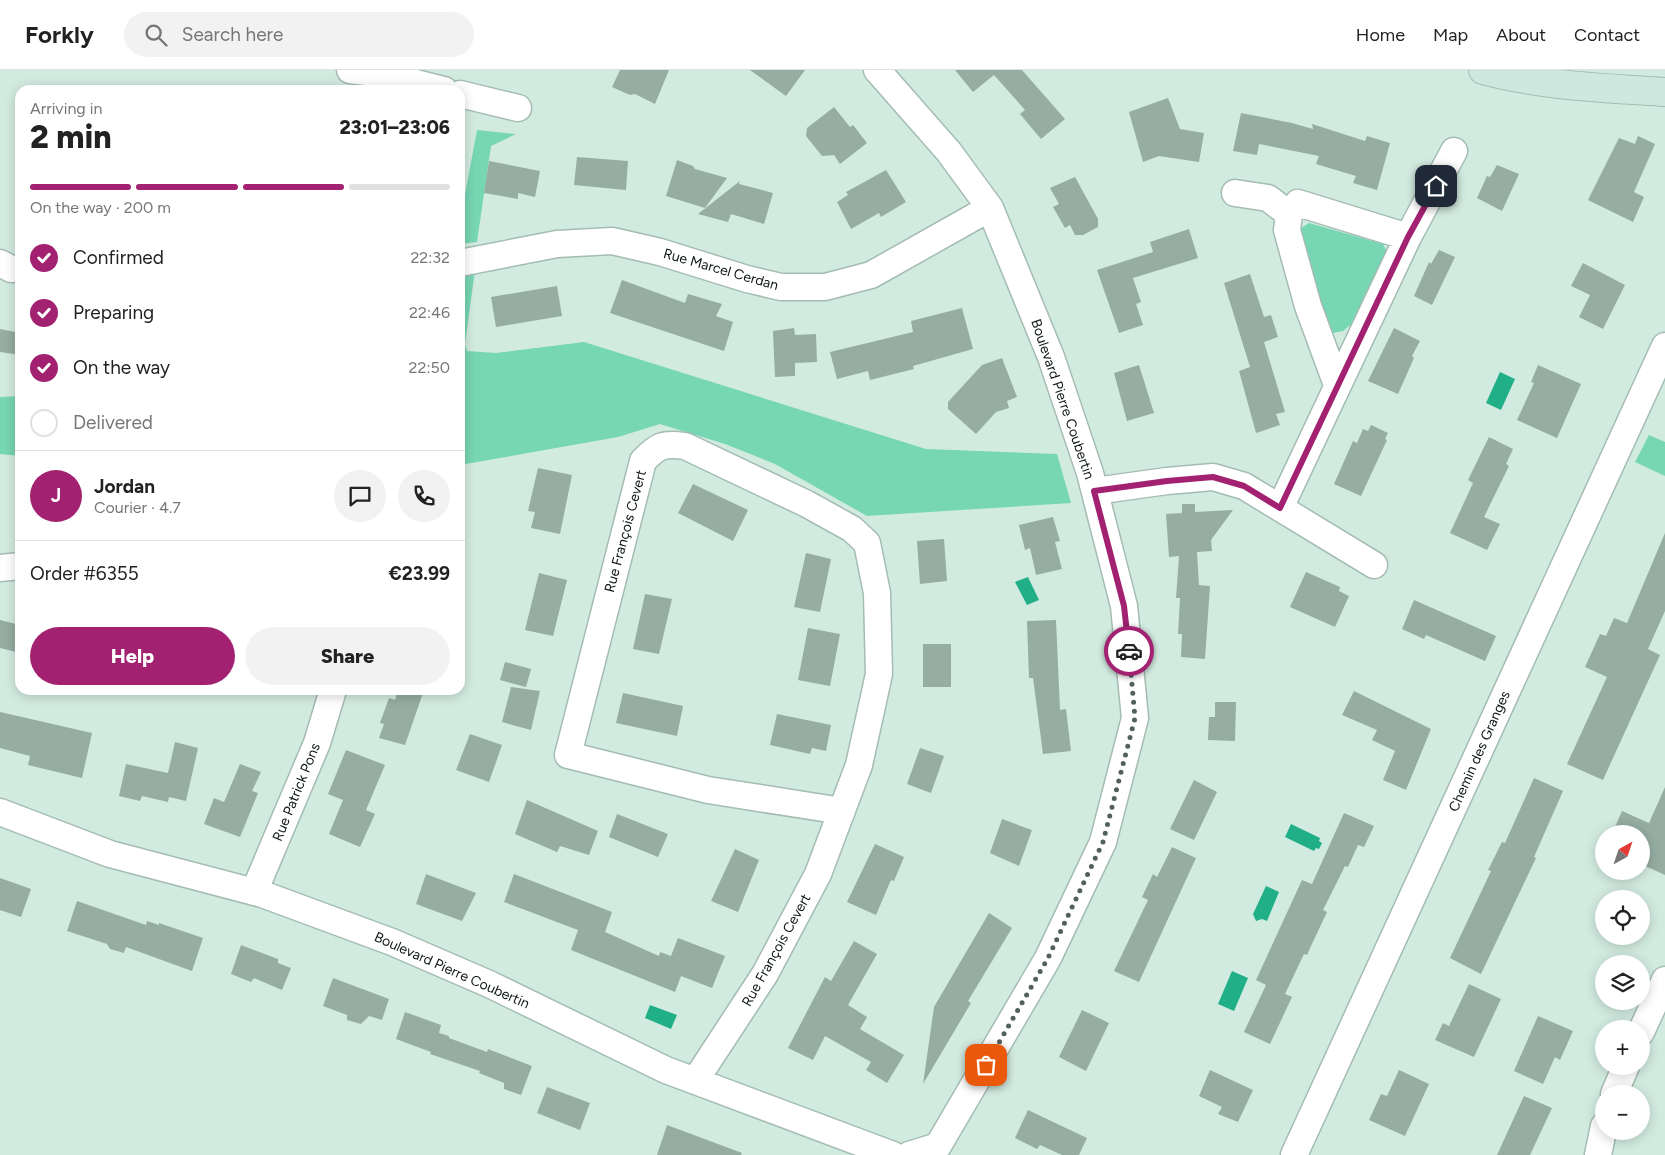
<!DOCTYPE html>
<html lang="en">
<head>
<meta charset="utf-8">
<style>
	body { margin:0; font-family:Figtree,sans-serif; background:#f2f2f2; color:#222; height:100vh; display:flex; flex-direction:column; font-size:19px; white-space:nowrap }
	* { box-sizing:border-box; margin:0 }
	p { font-size:16px; color:#767676 }
	.icon { flex:none; width:28px; height:28px; fill:none; stroke:currentColor; stroke-width:2; stroke-linecap:round; stroke-linejoin:round }
	.map { position:relative; flex:1; overflow:hidden }
	.side { position:absolute; left:15px; top:15px; width:450px; height:610px; display:flex; flex-direction:column; background:#fff; border-radius:15px; box-shadow:0 2px 12px #0003 }
	.side>* { flex:none }
	.needle { width:32px; rotate:40deg }
	.buttons { position:absolute; left:1595px; top:755px; display:grid; gap:10px }
	.buttons a { display:grid; place-items:center; width:55px; height:55px; border-radius:50%; background:#fff; box-shadow:0 2px 12px #0003; font-size:25px }
	.pin { position:absolute; display:grid; place-items:center; width:42px; height:42px; color:#fff; margin:-21px; border-radius:10px; box-shadow:0 2px 8px #0006 }
	.courier { position:absolute; display:grid; place-items:center; width:50px; height:50px; margin:-25px; border:4px solid #a22171; border-radius:50%; background:#fff; color:#222; box-shadow:0 1px 6px #0007 }
	.overview em { font-style:normal; font-weight:800 }
	.overview div { display:flex; flex-direction:column-reverse }
	.overview { display:flex; align-items:center; justify-content:space-between; height:85px; padding:0 15px }
	h1 { font-size:32px; font-weight:800; line-height:38px }
	.bar { display:grid; grid-template-columns:repeat(4,1fr); gap:8px 5px; align-content:center; height:60px; padding:0 15px }
	.bar i { height:6px; border-radius:4px; background:#e0e0e0 }
	.bar .current { background:#a22171 }
	.bar p { grid-column:span 4 }
	.line { display:flex; align-items:center; gap:12px; padding:0 15px; border-top:1px solid #e0e0e0 }
	.line div { flex:1 }
	.round { display:grid; place-items:center; flex:none; width:52px; height:52px; border-radius:26px; background:#f2f2f2 }
	ol { padding:0 15px; list-style:none }
	li { display:flex; align-items:center; gap:15px; height:55px }
	li p { margin-inline-start:auto }
	li .icon { padding:5px; border-radius:50%; background:#a22171; color:#fff; stroke-width:4 }
	li:last-child { color:#767676 }
	li i { width:28px; height:28px; border:2px solid #e0e0e0; border-radius:50% }
	.button { display:flex; gap:10px; margin-top:auto; padding:10px 15px }
	.button a { flex:1; height:58px; border-radius:30px; background:#a22171; color:#fff; font-size:20px; font-weight:800; line-height:58px; text-align:center }
	.button a+a { background:#f2f2f2; color:#222 }
	header { display:flex; align-items:center; gap:30px; box-sizing:border-box; height:70px; padding:0 25px; background:#fff; border-bottom:1px solid #e0e0e0 }
	header strong { font-size:24px }
	nav { display:flex; gap:28px; margin-inline-start:auto; font-size:18px }
	.search { width:350px; height:45px; background:#f2f2f2; display:flex; align-items:center; gap:12px; box-sizing:border-box; padding:0 18px; border-radius:28px; color:#767676; font-size:19px }
	.map>svg:first-child { display:block }
	.green { fill:#77d6b4 }
	.water { fill:#21af87 }
	.building { fill:#95ada3 }
	.lines { fill:none; stroke-linecap:round; stroke-linejoin:round }
	.street-casing { stroke:#a4bcb2; stroke-width:29 }
	.secondary-casing { stroke:#a4bcb2; stroke-width:30 }
	.street { stroke:#fff; stroke-width:26 }
	.secondary { stroke:#cde8df; stroke-width:28 }
	.done { stroke:#52615a; stroke-width:5; stroke-dasharray:0 9 }
	.route { stroke:#a22171; stroke-width:6 }
	.labels { text-anchor:middle; stroke-width:5; stroke-linejoin:round; paint-order:stroke }
	.street-label { font-size:14px; fill:#0d1612; stroke:#fff }
</style>
</head>
<body>
<header>
<strong>Forkly</strong>
<div class="search"><svg class="icon" aria-label="search" viewBox="0 0 24 24"><circle cx="10" cy="10" r="6"/><path d="M15 15l6 6"/></svg>Search here</div>
<nav><a>Home</a><a>Map</a><a>About</a><a>Contact</a></nav>
</header>
<div class="map">
<svg width="1665" height="1085" viewBox="0 0 1665 1085">
	<rect width="100%" height="100%" fill="#d2ebe0"/>
	<path class="green" d="M 477,60 L 516,64 L 491,76 L 477,172 L 460,174 L 460,152 Z
		M 1309,153 L 1383,174 L 1387,182 L 1353,253 L 1343,261 L 1333,263 L 1326,257 L 1297,167 L 1301,158 Z
		M 475,200 L 465,274 L 467,281 L 496,283 L 584,272 L 926,379 L 1057,384 L 1071,433 L 867,446 L 775,394 L 725,374 L 660,354 L 618,367 L 460,395 L 460,203 Z
		M 20,326 L 20,386 L 0,384 L 0,327 Z
		M 1649,365 L 1665,372 L 1665,406 L 1635,392 Z"/>
	<path class="water" d="M 1500,302 L 1515,309 L 1501,340 L 1486,333 Z
		M 1028,507 L 1039,530 L 1027,535 L 1015,512 Z
		M 1291,754 L 1320,768 L 1319,771 L 1322,773 L 1319,779 L 1316,778 L 1314,781 L 1285,767 Z
		M 1266,816 L 1279,822 L 1267,851 L 1262,849 L 1256,851 L 1253,844 Z
		M 1232,901 L 1248,908 L 1234,941 L 1218,934 Z
		M 650,935 L 677,945 L 671,959 L 645,948 Z"/>
	<path class="building" d="M 620,0 L 669,0 L 655,34 L 635,24 L 630,25 L 612,17 Z
		M 750,0 L 805,0 L 786,26 Z
		M 955,0 L 1022,0 L 1065,49 L 1041,69 L 1020,44 L 1025,40 L 994,5 L 973,22 Z
		M 1168,28 L 1180,59 L 1204,63 L 1199,92 L 1159,86 L 1143,92 L 1129,42 Z
		M 834,37 L 850,57 L 853,55 L 867,73 L 840,94 L 834,85 L 822,86 L 806,66 L 807,58 Z
		M 1241,43 L 1292,53 L 1313,59 L 1312,54 L 1365,71 L 1367,66 L 1390,73 L 1377,120 L 1353,113 L 1356,106 L 1316,94 L 1319,86 L 1259,74 L 1257,85 L 1233,81 Z
		M 1638,66 L 1655,74 L 1634,122 L 1644,127 L 1633,152 L 1588,130 L 1619,68 L 1635,74 Z
		M 577,87 L 628,91 L 626,120 L 574,115 Z
		M 677,90 L 693,96 L 695,99 L 727,108 L 705,138 L 666,126 Z
		M 489,91 L 540,101 L 535,127 L 518,123 L 518,129 L 484,123 Z
		M 1497,95 L 1519,104 L 1502,141 L 1477,128 L 1487,106 L 1490,107 Z
		M 886,100 L 906,132 L 881,147 L 879,143 L 851,159 L 837,132 L 848,125 L 846,122 Z
		M 1075,107 L 1098,149 L 1098,157 L 1083,165 L 1075,165 L 1070,155 L 1065,158 L 1053,137 L 1059,134 L 1050,118 Z
		M 740,111 L 739,114 L 773,123 L 764,154 L 731,144 L 728,152 L 698,144 Z
		M 1189,159 L 1198,188 L 1133,208 L 1141,232 L 1136,234 L 1143,255 L 1119,263 L 1097,200 L 1153,182 L 1150,172 Z
		M 1439,180 L 1455,187 L 1432,235 L 1414,226 L 1429,192 L 1431,194 Z
		M 1583,193 L 1625,215 L 1603,259 L 1579,247 L 1590,225 L 1571,216 Z
		M 1250,204 L 1264,247 L 1271,245 L 1278,267 L 1264,272 L 1285,342 L 1276,344 L 1280,355 L 1256,363 L 1239,301 L 1250,297 L 1224,213 Z
		M 622,210 L 685,233 L 688,224 L 722,234 L 716,246 L 733,252 L 724,281 L 610,243 Z
		M 557,216 L 562,246 L 496,257 L 491,227 Z
		M 962,238 L 973,279 L 913,296 L 914,299 L 870,310 L 868,301 L 837,309 L 830,282 L 913,262 L 911,251 Z
		M 794,258 L 795,265 L 816,264 L 817,292 L 795,293 L 795,306 L 775,307 L 773,261 Z
		M 1394,258 L 1420,271 L 1412,286 L 1414,288 L 1398,324 L 1368,311 Z
		M 0,259 L 20,263 L 20,285 L 0,282 Z
		M 1002,288 L 1017,327 L 1007,331 L 1009,338 L 996,342 L 976,364 L 948,339 L 948,332 L 982,295 Z
		M 1139,295 L 1154,343 L 1127,351 L 1114,303 Z
		M 1538,295 L 1581,314 L 1557,368 L 1517,350 L 1534,313 L 1531,312 Z
		M 1371,355 L 1388,363 L 1385,369 L 1387,370 L 1361,426 L 1334,414 L 1353,371 L 1357,373 L 1363,359 L 1368,361 Z
		M 1489,367 L 1513,379 L 1506,394 L 1509,396 L 1484,447 L 1500,454 L 1487,480 L 1450,463 L 1473,413 L 1468,410 Z
		M 538,398 L 572,405 L 560,464 L 531,458 L 535,442 L 528,441 Z
		M 693,414 L 748,440 L 733,471 L 678,443 Z
		M 1182,434 L 1195,434 L 1195,442 L 1233,440 L 1211,470 L 1212,481 L 1197,482 L 1199,515 L 1210,516 L 1205,589 L 1181,587 L 1182,564 L 1178,564 L 1180,528 L 1176,528 L 1179,486 L 1169,487 L 1166,444 L 1182,443 Z
		M 1053,447 L 1060,471 L 1055,472 L 1062,499 L 1036,505 L 1030,478 L 1025,480 L 1019,455 Z
		M 1665,463 L 1665,541 L 1648,579 L 1660,585 L 1603,710 L 1567,694 L 1607,607 L 1585,597 L 1600,564 L 1606,566 L 1614,548 L 1627,553 Z
		M 944,469 L 947,511 L 920,514 L 917,471 Z
		M 806,483 L 831,489 L 820,542 L 794,537 Z
		M 1306,502 L 1340,517 L 1339,521 L 1349,526 L 1335,557 L 1290,537 Z
		M 539,503 L 567,510 L 553,566 L 525,560 Z
		M 645,524 L 672,529 L 659,584 L 633,579 Z
		M 1414,530 L 1496,566 L 1485,591 L 1426,565 L 1424,569 L 1402,559 Z
		M 0,550 L 20,555 L 20,583 L 0,578 Z
		M 1056,550 L 1060,640 L 1066,639 L 1071,681 L 1043,684 L 1033,608 L 1029,608 L 1027,551 Z
		M 808,558 L 840,564 L 830,616 L 798,610 Z
		M 923,574 L 951,574 L 951,617 L 923,617 Z
		M 505,592 L 531,599 L 526,617 L 500,610 Z
		M 511,617 L 540,621 L 531,660 L 502,652 Z
		M 398,620 L 424,620 L 405,675 L 379,668 L 384,654 L 380,653 L 389,628 L 395,630 Z
		M 1354,621 L 1431,659 L 1406,720 L 1383,710 L 1395,681 L 1372,670 L 1377,660 L 1342,645 Z
		M 623,623 L 683,636 L 677,666 L 616,653 Z
		M 1215,632 L 1236,632 L 1235,671 L 1208,670 L 1209,647 L 1215,647 Z
		M 0,642 L 92,663 L 82,708 L 28,695 L 30,686 L 0,678 Z
		M 777,644 L 831,655 L 826,681 L 812,678 L 810,684 L 770,675 Z
		M 470,664 L 502,675 L 489,712 L 456,700 Z
		M 175,672 L 198,678 L 186,731 L 169,727 L 168,732 L 142,726 L 140,731 L 119,726 L 126,694 L 168,703 Z
		M 920,678 L 944,686 L 931,723 L 907,714 Z
		M 346,680 L 385,695 L 366,740 L 375,744 L 360,777 L 329,764 L 343,730 L 328,724 Z
		M 240,694 L 261,702 L 252,721 L 258,723 L 240,767 L 204,754 L 214,728 L 224,732 Z
		M 1534,708 L 1563,721 L 1534,787 L 1536,788 L 1481,904 L 1450,888 L 1491,801 L 1488,800 L 1502,772 L 1505,773 Z
		M 1194,710 L 1217,722 L 1194,770 L 1170,759 Z
		M 1665,717 L 1665,805 L 1641,794 L 1641,764 L 1612,764 L 1622,741 L 1649,753 Z
		M 527,730 L 598,761 L 589,785 L 560,776 L 557,782 L 515,764 Z
		M 1344,743 L 1374,756 L 1364,777 L 1358,775 L 1348,797 L 1345,796 L 1323,840 L 1327,842 L 1311,876 L 1307,885 L 1304,884 L 1285,924 L 1292,927 L 1270,974 L 1244,962 L 1266,915 L 1256,910 L 1302,810 L 1312,814 Z
		M 617,744 L 668,764 L 658,787 L 609,767 Z
		M 1002,749 L 1032,760 L 1019,796 L 990,783 Z
		M 875,774 L 904,787 L 894,811 L 891,810 L 876,845 L 847,832 Z
		M 1172,777 L 1196,788 L 1139,912 L 1114,901 L 1148,830 L 1142,827 L 1153,804 L 1157,807 Z
		M 735,779 L 759,790 L 738,842 L 711,831 Z
		M 426,804 L 476,823 L 462,851 L 416,834 Z
		M 514,804 L 612,842 L 605,862 L 659,886 L 660,882 L 671,886 L 678,868 L 725,886 L 712,918 L 681,906 L 675,922 L 571,880 L 578,860 L 504,832 Z
		M 0,808 L 31,819 L 21,847 L 0,840 Z
		M 77,831 L 146,855 L 147,851 L 159,855 L 159,853 L 203,868 L 192,901 L 126,877 L 124,883 L 110,879 L 107,874 L 67,861 Z
		M 989,843 L 1012,858 L 968,931 L 971,933 L 923,1014 L 934,937 Z
		M 854,871 L 877,884 L 848,935 L 867,947 L 860,959 L 904,985 L 887,1013 L 866,1000 L 871,992 L 825,966 L 813,990 L 788,978 L 825,907 L 831,911 Z
		M 241,875 L 278,889 L 278,893 L 291,898 L 282,920 L 254,908 L 251,912 L 231,904 Z
		M 333,908 L 389,929 L 382,950 L 369,946 L 361,954 L 347,950 L 347,945 L 323,936 Z
		M 1469,914 L 1501,929 L 1474,987 L 1435,970 L 1443,953 L 1449,956 Z
		M 1082,940 L 1109,953 L 1086,1001 L 1059,987 Z
		M 405,942 L 441,955 L 439,963 L 449,966 L 449,968 L 487,982 L 488,979 L 532,996 L 521,1025 L 504,1019 L 504,1013 L 479,1003 L 480,1001 L 430,984 L 431,982 L 396,969 Z
		M 1538,946 L 1573,961 L 1560,990 L 1555,987 L 1543,1014 L 1514,1001 Z
		M 1210,1000 L 1253,1020 L 1238,1052 L 1218,1044 L 1222,1037 L 1199,1026 Z
		M 1399,1000 L 1429,1014 L 1405,1066 L 1369,1050 L 1381,1024 L 1387,1026 Z
		M 547,1017 L 590,1033 L 580,1060 L 537,1043 Z
		M 1524,1026 L 1552,1038 L 1530,1085 L 1497,1085 Z
		M 1028,1040 L 1087,1068 L 1079,1085 L 1062,1085 L 1040,1075 L 1037,1079 L 1015,1068 Z
		M 667,1055 L 742,1083 L 741,1085 L 657,1085 Z"/>
	<g class="lines">
		<g class="street-casing">
			<path id="street" d="M 350,0 L 375,3 L 444,20
				M 877,0 L 949,82 L 990,138 L 1051,287 L 1090,403 L 1124,536 L 1135,648 L 1103,772 L 1048,888 L 938,1076 L 909,1085
				M 460,24 L 518,38
				M 1235,123 L 1268,128 L 1289,144
				M 1408,167 L 1454,81
				M 0,193 L 11,199 L 20,199
				M 460,193 L 557,174 L 612,171 L 660,182 L 747,209 L 781,217 L 825,217 L 871,205 L 990,138
				M 1095,421 L 1167,411 L 1213,407 L 1244,416 L 1374,495
				M 1280,438 L 1408,167 L 1298,133 L 1289,144 L 1287,160 L 1308,236 L 1337,315
				M 0,498 L 20,496
				M 0,742 L 110,784 L 262,824 L 392,872 L 489,914 L 666,1000 L 893,1085
				M 254,822 L 317,673 L 333,620
				M 1641,962 L 1665,910
				M 695,1011 L 765,904 L 818,804 L 859,695 L 879,604 L 877,523 L 867,473 L 852,459 L 807,434 L 685,376 C 664,373 658,375 643,391 L 568,685 L 708,720 L 842,741
				M 1614,1024 L 1626,996
				M 1294,1085 L 1665,276
				M 1598,1085 L 1604,1056"/>
		</g>
		<g class="secondary-casing">
			<path id="secondary" d="M 1483,0 C 1542,16 1604,18 1665,22"/>
		</g>
		<use href="#street" class="street"/>
		<use href="#secondary" class="secondary"/>
	</g>
	<g class="lines">
		<path class="done" d="M 986,995 L 1048,888 L 1103,772 L 1135,648 L 1129,581"/>
		<path class="route" d="M 1129,581 L 1124,536 L 1094,421 L 1167,411 L 1213,407 L 1244,416 L 1280,438 L 1408,167 L 1436,116"/>
	</g>
	<g class="labels">
		<g class="street-label">
			<text transform="translate(721 199) rotate(16)" y="5">Rue Marcel Cerdan</text>
			<text transform="translate(1063 329) rotate(71)" y="5">Boulevard Pierre Coubertin</text>
			<text transform="translate(625 461) rotate(-75)" y="5">Rue François Cevert</text>
			<text transform="translate(1479 681) rotate(-66)" y="5">Chemin des Granges</text>
			<text transform="translate(296 722) rotate(-68)" y="5">Rue Patrick Pons</text>
			<text transform="translate(776 880) rotate(-61)" y="5">Rue François Cevert</text>
			<text transform="translate(452 900) rotate(24)" y="5">Boulevard Pierre Coubertin</text>
		</g>
	</g>
</svg>
<div class="buttons">
<a><svg class="needle" viewBox="-14 -14 28 28"><path d="M0-13l5 13h-10z" fill="#e53935"/><path d="M0 13l5-13h-10z" fill="#767676"/></svg></a>
<a><svg class="icon" aria-label="locate" viewBox="0 0 24 24"><circle cx="12" cy="12" r="6"/><path d="M12 2v4M12 18v4M2 12h4M18 12h4"/></svg></a>
<a><svg class="icon" aria-label="layers" viewBox="0 0 24 24"><path d="M12 4l9 5-9 5-9-5zM3 14l9 5 9-5"/></svg></a>
<a>+</a>
<a>−</a>
</div>
<div class="pin" style="left:986px;top:995px;background:#ea580c"><svg class="icon" aria-label="bag" viewBox="0 0 24 24"><path d="M5 8h14l-1 12H6zM9 8a3 3 0 0 1 6 0"/></svg></div>
<div class="pin" style="left:1436px;top:116px;background:#1f2937"><svg class="icon" aria-label="home" viewBox="0 0 24 24"><path d="M3 11l9-7 9 7M6 9v11h12V9"/></svg></div>
<div class="courier" style="left:1129px;top:581px"><svg class="icon" aria-label="car" viewBox="0 0 24 24"><path d="M5 17H2v-5l4-1 3-4h7l3 4 3 1v5h-3M9 17h6M6 11h13"/><circle cx="7" cy="17" r="2"/><circle cx="17" cy="17" r="2"/></svg></div>
<section class="side">
<div class="overview"><div><h1>2 min</h1><p>Arriving in</p></div><em>23:01–23:06</em></div>
<div class="bar"><i class="current"></i><i class="current"></i><i class="current"></i><i></i><p>On the way · 200 m</p></div>
<ol>
<li><svg class="icon" aria-label="check" viewBox="0 0 24 24"><path d="M5 12l5 5 9-10"/></svg>Confirmed<p>22:32</p></li>
<li><svg class="icon" aria-label="check" viewBox="0 0 24 24"><path d="M5 12l5 5 9-10"/></svg>Preparing<p>22:46</p></li>
<li><svg class="icon" aria-label="check" viewBox="0 0 24 24"><path d="M5 12l5 5 9-10"/></svg>On the way<p>22:50</p></li>
<li><i></i>Delivered</li>
</ol>
<div class="line" style="height:90px"><b class="round" style="background:#a22171;color:#fff">J</b><div><b>Jordan</b><p>Courier · 4.7</p></div><a class="round"><svg class="icon" aria-label="chat" viewBox="0 0 24 24"><path d="M4 5h16v11H9l-5 4z"/></svg></a><a class="round"><svg class="icon" aria-label="phone" viewBox="0 0 24 24"><path d="M5 4h4l2 5-3 2q2 4 5 5l2-3 5 2v4C11 20 4 13 5 4z"/></svg></a></div>
<div class="line" style="height:65px"><div>Order #6355</div><b>€23.99</b></div>
<div class="button"><a>Help</a><a>Share</a></div>
</section>
</div>
</body>
</html>
